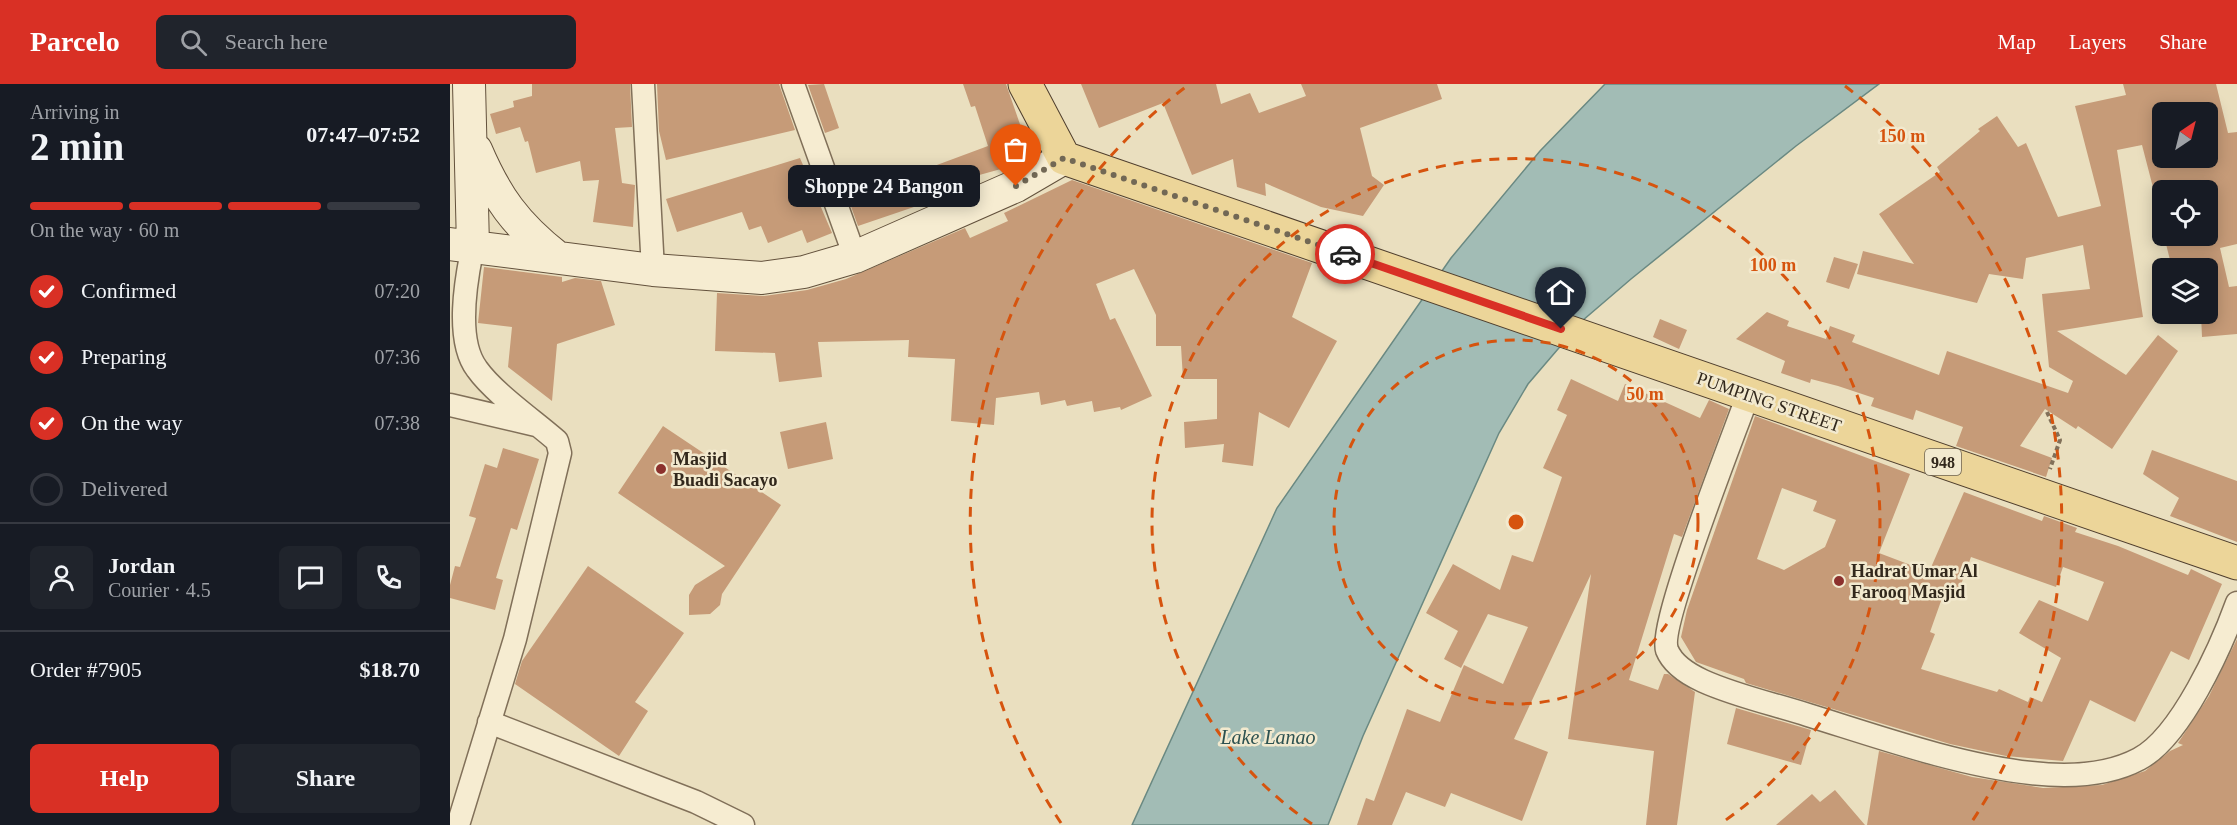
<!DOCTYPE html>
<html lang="en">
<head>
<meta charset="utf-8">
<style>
	body { margin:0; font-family:"Times New Roman",serif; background:#20242c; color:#f1f3f6; height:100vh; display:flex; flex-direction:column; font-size:22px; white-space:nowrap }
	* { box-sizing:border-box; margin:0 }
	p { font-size:20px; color:#9ea1a6 }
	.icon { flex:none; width:33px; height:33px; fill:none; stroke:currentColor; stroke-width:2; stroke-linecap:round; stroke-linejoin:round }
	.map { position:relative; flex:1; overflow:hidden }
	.drawer { display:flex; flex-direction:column; background:#171b24; width:450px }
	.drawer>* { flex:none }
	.needle { width:39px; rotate:35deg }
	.buttons { position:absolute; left:1702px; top:18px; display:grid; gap:12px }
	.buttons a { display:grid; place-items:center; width:66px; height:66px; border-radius:9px; background:#171b24; box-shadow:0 3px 15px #0003; font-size:30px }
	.pin { position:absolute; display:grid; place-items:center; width:51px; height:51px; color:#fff; margin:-62px -26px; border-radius:50% 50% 50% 0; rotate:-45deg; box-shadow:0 0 6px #0007 }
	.pin .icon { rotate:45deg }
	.courier { position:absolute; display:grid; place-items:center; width:60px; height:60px; margin:-30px; border:4px solid #d93025; border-radius:50%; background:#fff; color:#222; box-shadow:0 2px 8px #0007 }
	.bubble { position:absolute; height:42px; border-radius:9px; background:#171b24; box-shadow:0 3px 15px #0003; font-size:20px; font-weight:600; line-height:42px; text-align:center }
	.overview em { font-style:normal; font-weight:600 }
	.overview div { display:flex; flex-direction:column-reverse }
	.overview { display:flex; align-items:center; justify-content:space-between; height:102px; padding:0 30px }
	h1 { font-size:39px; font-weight:600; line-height:45px }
	.bar { display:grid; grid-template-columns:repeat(4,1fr); gap:9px 6px; align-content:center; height:72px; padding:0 30px }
	.bar i { height:8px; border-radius:4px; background:#363941 }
	.bar .active { background:#d93025 }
	.bar p { grid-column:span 4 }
	.line { display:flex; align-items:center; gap:15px; padding:0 30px; border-top:2px solid #363941 }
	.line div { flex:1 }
	.round { display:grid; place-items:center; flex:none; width:63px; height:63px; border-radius:9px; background:#20242c }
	ol { padding:0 30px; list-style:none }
	li { display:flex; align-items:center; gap:18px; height:66px }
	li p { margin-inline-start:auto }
	li .icon { padding:6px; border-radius:50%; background:#d93025; color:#fff; stroke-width:4 }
	li:last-child { color:#9ea1a6 }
	li i { width:33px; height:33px; border:3px solid #363941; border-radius:50% }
	.action { display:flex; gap:12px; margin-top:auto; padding:12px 30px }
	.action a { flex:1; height:69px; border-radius:9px; background:#d93025; color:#fff; font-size:24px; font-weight:600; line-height:69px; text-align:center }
	.action a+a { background:#20242c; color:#f1f3f6 }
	header { display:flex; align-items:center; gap:36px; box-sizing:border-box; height:84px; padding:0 30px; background:#d93025; color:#fff }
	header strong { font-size:28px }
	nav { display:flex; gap:33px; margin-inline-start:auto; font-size:21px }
	.search { width:420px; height:54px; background:#20242c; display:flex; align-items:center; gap:15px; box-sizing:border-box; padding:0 21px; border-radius:9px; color:#9ea1a6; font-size:22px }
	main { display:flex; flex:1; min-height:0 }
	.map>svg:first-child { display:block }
	.water { fill:#a2bcb5; stroke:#6a8982; stroke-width:1.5 }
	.building { fill:#c69b78; fill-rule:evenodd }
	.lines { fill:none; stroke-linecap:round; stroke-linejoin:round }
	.minor-casing { stroke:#817059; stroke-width:25 }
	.secondary-casing { stroke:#63513c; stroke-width:34 }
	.primary-casing { stroke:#4f3e2d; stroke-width:35 }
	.path { stroke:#817059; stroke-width:4; stroke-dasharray:4.5 3; stroke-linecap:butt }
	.minor { stroke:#f6ecd1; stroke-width:22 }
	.secondary { stroke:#f6ecd1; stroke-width:32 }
	.primary { stroke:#ecd599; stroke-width:33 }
	.done { stroke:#726855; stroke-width:6; stroke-dasharray:0 10.8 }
	.route { stroke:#d93025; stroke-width:8 }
	.ring { fill:none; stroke:#d6540e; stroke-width:3; stroke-dasharray:10 8 }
	.poi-dot { fill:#8c312d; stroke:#f2e9ce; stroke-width:2 }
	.labels { text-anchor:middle; stroke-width:5; stroke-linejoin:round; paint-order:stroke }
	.shield { fill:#f2e9ce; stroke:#6c6251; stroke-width:1.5 }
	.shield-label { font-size:16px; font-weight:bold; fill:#32281c }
	.street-label { font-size:18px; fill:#32281c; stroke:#f2e9ce }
	.poi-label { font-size:18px; font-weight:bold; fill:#32281c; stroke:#f2e9ce; text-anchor:start }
	.water-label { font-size:20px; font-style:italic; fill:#2c5150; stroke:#f2e9ce }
	.centre { fill:#d6540e; stroke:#f2e9ce; stroke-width:3 }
	.ring-label { font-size:18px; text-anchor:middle; font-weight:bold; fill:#d6540e; stroke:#f2e9ce; stroke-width:5; stroke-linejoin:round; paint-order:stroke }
</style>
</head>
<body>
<header>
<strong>Parcelo</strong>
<div class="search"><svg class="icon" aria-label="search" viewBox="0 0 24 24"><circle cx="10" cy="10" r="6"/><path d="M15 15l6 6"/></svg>Search here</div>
<nav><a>Map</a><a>Layers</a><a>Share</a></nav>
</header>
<main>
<section class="drawer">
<div class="overview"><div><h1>2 min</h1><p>Arriving in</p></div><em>07:47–07:52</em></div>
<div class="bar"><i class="active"></i><i class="active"></i><i class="active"></i><i></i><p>On the way · 60 m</p></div>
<ol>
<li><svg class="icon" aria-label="check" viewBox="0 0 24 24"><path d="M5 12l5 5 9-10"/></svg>Confirmed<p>07:20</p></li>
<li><svg class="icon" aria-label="check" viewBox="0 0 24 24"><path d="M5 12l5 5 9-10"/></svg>Preparing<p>07:36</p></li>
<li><svg class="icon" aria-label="check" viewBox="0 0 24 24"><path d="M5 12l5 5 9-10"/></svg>On the way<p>07:38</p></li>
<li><i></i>Delivered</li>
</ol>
<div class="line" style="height:108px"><a class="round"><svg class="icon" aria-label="person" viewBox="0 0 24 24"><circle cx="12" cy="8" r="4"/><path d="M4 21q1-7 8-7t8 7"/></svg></a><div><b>Jordan</b><p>Courier · 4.5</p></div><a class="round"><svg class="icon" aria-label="chat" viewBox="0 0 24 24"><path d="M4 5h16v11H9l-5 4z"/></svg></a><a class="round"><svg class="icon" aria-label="phone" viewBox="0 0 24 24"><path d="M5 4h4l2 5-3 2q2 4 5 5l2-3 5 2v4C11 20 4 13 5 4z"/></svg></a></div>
<div class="line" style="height:78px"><div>Order #7905</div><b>$18.70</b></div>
<div class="action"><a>Help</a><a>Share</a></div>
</section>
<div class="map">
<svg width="1787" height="741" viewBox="0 0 1787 741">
	<rect width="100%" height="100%" fill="#eadfbf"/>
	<path class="water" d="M 1155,0 L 1429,0 L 1346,62 L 1181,195 L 1132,237 L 1078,300 L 1049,349 L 913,652 L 878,741 L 682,741 L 827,424 L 1001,174 L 1090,67 Z"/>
	<path class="building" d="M 82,0 L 180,0 L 182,43 L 165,44 L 172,99 L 185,101 L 183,143 L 143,138 L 149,96 L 133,97 L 130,77 L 86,89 L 78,57 L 75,58 L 70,43 L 46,50 L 40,30 L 64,23 L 63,17 L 82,12 Z
		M 207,0 L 329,0 L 345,46 L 216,76 L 209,47 Z
		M 374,0 L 389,44 L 375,49 L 358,1 Z
		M 513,0 L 556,0 L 581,72 L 569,80 L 515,95 L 518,103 L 508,108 L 408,142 L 398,114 L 538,62 L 525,22 L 521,23 Z
		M 631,0 L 766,0 L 771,20 L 800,9 L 809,29 L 856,12 L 851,0 L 987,0 L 992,15 L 910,44 L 922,92 L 934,101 L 913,132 L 871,123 L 815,99 L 816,112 L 787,103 L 783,75 L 742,91 L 713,19 L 649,44 Z
		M 1673,0 L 1766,0 L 1778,49 L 1787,48 L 1787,160 L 1770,164 L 1779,203 L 1787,202 L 1787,250 L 1752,253 L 1751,230 L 1758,230 L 1758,184 L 1722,184 L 1714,152 L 1758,152 L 1758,106 L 1713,106 L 1713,114 L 1706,115 L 1692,61 L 1667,66 L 1693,233 L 1607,247 L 1676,291 L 1708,251 L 1728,267 L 1662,365 L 1628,342 L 1626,345 L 1595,325 L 1570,362 L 1602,374 L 1596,393 L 1506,362 L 1513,343 L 1466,326 L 1463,336 L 1421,322 L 1424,314 L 1388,302 L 1361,295 L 1360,299 L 1331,289 L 1335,277 L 1286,255 L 1317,228 L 1339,237 L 1337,242 L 1376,255 L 1380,242 L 1405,251 L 1402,258 L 1489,291 L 1497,267 L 1618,309 L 1623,297 L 1599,283 L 1592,210 L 1640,205 L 1633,161 L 1576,174 L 1573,195 L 1539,190 L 1527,219 L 1407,190 L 1413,167 L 1464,180 L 1429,130 L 1490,88 L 1487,83 L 1530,47 L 1528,45 L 1547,32 L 1568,63 L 1576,59 L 1608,133 L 1651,122 L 1625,22 L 1676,11 ZM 1713,28 L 1758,28 L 1758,74 L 1713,74 Z
		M 350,74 L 382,149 L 357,159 L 352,146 L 318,159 L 311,142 L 299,146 L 292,128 L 227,148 L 216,115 Z
		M 622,96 L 862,179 L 842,233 L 887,257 L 839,344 L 809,328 L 803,382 L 772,378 L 774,360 L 735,364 L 734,338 L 767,335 L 767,295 L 733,295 L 731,262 L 706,262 L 706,231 L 684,185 L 646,200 L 660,236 L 665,234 L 702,312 L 671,326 L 670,323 L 644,328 L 642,317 L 617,322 L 615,316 L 591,321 L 589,308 L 546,314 L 544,341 L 501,337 L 505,275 L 458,273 L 459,256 L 368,258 L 372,293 L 329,298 L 325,269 L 265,267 L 267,209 L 314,212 L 357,206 L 396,195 L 515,144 L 520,154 L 558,137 L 554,129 Z
		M 1384,173 L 1408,180 L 1399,205 L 1376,198 Z
		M 34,183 L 112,193 L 112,198 L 125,194 L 151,197 L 165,241 L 107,260 L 102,317 L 58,283 L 62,243 L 28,239 Z
		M 1210,235 L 1237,246 L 1229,265 L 1203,253 Z
		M 1121,295 L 1168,317 L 1175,300 L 1250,334 L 1259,316 L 1279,325 L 1232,453 L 1224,450 L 1179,596 L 1208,606 L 1214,590 L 1218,590 L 1245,608 L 1227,741 L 1196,741 L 1204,667 L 1118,655 L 1141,490 L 1064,655 L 1098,668 L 1072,737 L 1001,709 L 995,723 L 956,708 L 942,741 L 907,741 L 916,714 L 924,717 L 957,625 L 990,638 L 1014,581 L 1053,600 L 1078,543 L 1038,530 L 1011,584 L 994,575 L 1008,547 L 976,529 L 1003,480 L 1050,506 L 1062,471 L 1083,478 L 1112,393 L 1093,384 L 1117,331 L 1107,326 Z
		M 1305,332 L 1460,390 L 1429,469 L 1479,488 L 1514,408 L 1592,437 L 1594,432 L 1627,444 L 1625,448 L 1668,462 L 1738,491 L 1741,485 L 1772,500 L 1739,576 L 1721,567 L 1685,638 L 1640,616 L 1613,677 L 1556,672 L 1500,660 L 1296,599 L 1294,595 L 1246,578 L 1231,553 L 1237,526 ZM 1332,404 L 1367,417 L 1363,427 L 1386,436 L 1375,463 L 1334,486 L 1307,475 ZM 1521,473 L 1606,503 L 1613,483 L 1654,498 L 1638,537 L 1589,516 L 1569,549 L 1611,574 L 1592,618 L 1580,613 L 1578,618 L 1549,605 L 1547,608 L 1471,585 L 1485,550 L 1480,548 L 1496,503 L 1508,509 Z
		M 376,338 L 383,375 L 338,385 L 330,348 Z
		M 213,342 L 331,421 L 272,510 L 270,521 L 260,530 L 239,531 L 239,511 L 245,501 L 275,482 L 168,409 Z
		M 53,364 L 89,375 L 67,446 L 61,444 L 46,494 L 53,496 L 45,526 L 0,514 L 0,501 L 5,482 L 10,483 L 26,434 L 19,432 L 35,380 L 47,384 Z
		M 1702,366 L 1787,397 L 1787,458 L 1720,432 L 1729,414 L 1693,390 Z
		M 138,482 L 234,549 L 185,618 L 198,627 L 169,672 L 65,600 L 72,577 Z
		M 1787,555 L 1787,741 L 1417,741 L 1429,667 L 1522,693 L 1593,704 L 1652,701 L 1695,687 L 1720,667 L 1733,661 L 1728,659 L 1759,612 Z
		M 1286,624 L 1361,646 L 1351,681 L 1277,660 Z
		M 1385,706 L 1415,741 L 1326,741 L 1362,710 L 1370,718 Z"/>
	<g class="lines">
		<g class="minor-casing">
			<path id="minor" d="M 193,0 L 203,186
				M 343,0 L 405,173
				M 1298,311 C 1285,348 1208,541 1217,566 C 1223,581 1240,591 1253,597 C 1286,612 1324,620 1358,631 C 1429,653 1508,681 1581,689 C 1617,693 1657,692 1689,675 C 1731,653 1771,563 1787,519
				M 0,321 L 86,341
				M 39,638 L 246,718 L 293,741
				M 8,741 L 65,555 L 110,369 L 107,357 C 83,336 44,309 27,285 C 5,256 16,195 23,162"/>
		</g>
		<g class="secondary-casing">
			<path id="secondary" d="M 19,0 L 23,162
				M 26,66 C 46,113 66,141 107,173
				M 0,160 L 203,186 L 312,194 L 354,188 L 405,173 L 566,102 L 614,74"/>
		</g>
		<g class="primary-casing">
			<path id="primary" d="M 575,0 L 614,74 L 1787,479"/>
		</g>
		<path class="path" d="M 1597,328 L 1610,356 L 1600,385"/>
		<use href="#minor" class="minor"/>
		<use href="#secondary" class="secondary"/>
		<use href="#primary" class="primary"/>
	</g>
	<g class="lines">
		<path class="done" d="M 566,102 L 614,74 L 895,170"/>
		<path class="route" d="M 895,170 L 1111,245"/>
	</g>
	<g class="ring">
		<circle cx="1066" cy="438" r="182"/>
		<path d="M862 740A364 364 0 1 1 1270 740"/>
		<path d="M611 739A546 546 0 0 1 737 2M1395 2A546 546 0 0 1 1521 739"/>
	</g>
	<g class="poi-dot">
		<circle cx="211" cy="385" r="6"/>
		<circle cx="1389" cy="497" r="6"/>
	</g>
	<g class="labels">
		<rect class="shield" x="1475" y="365" width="36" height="26" rx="4.5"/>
		<g class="shield-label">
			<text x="1493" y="384">948</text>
		</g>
		<g class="street-label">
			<text transform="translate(1319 318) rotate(19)" y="6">PUMPING STREET</text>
		</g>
		<g class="poi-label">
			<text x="223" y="381">Masjid<tspan x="223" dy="21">Buadi Sacayo</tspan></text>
			<text x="1401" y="493">Hadrat Umar Al<tspan x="1401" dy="21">Farooq Masjid</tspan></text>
		</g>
		<g class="water-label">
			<text x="818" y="660">Lake Lanao</text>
		</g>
	</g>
	<circle cx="1066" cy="438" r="9" class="centre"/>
	<g class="ring-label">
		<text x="1452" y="58">150 m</text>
		<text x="1323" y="187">100 m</text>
		<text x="1195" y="316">50 m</text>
	</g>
</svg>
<div class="buttons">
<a><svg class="needle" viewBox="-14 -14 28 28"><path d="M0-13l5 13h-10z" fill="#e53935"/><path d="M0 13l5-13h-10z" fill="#9ea1a6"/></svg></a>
<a><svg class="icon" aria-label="locate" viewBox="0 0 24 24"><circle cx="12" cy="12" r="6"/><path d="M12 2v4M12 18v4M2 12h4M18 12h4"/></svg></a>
<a><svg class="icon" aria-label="layers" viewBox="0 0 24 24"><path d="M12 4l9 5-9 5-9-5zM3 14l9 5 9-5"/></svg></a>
</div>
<div class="pin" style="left:566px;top:102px;background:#ea580c"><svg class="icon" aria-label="bag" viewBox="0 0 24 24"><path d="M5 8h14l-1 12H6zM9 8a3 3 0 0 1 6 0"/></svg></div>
<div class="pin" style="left:1111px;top:245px;background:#1f2937"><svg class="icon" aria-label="home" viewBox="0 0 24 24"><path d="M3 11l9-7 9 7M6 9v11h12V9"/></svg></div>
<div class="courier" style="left:895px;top:170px"><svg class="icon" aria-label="car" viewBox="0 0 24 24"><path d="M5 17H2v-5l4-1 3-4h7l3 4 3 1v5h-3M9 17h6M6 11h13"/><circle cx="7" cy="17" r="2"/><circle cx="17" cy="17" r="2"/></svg></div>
<div class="bubble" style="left:338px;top:81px;width:192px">Shoppe 24 Bangon</div>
</div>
</main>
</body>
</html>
